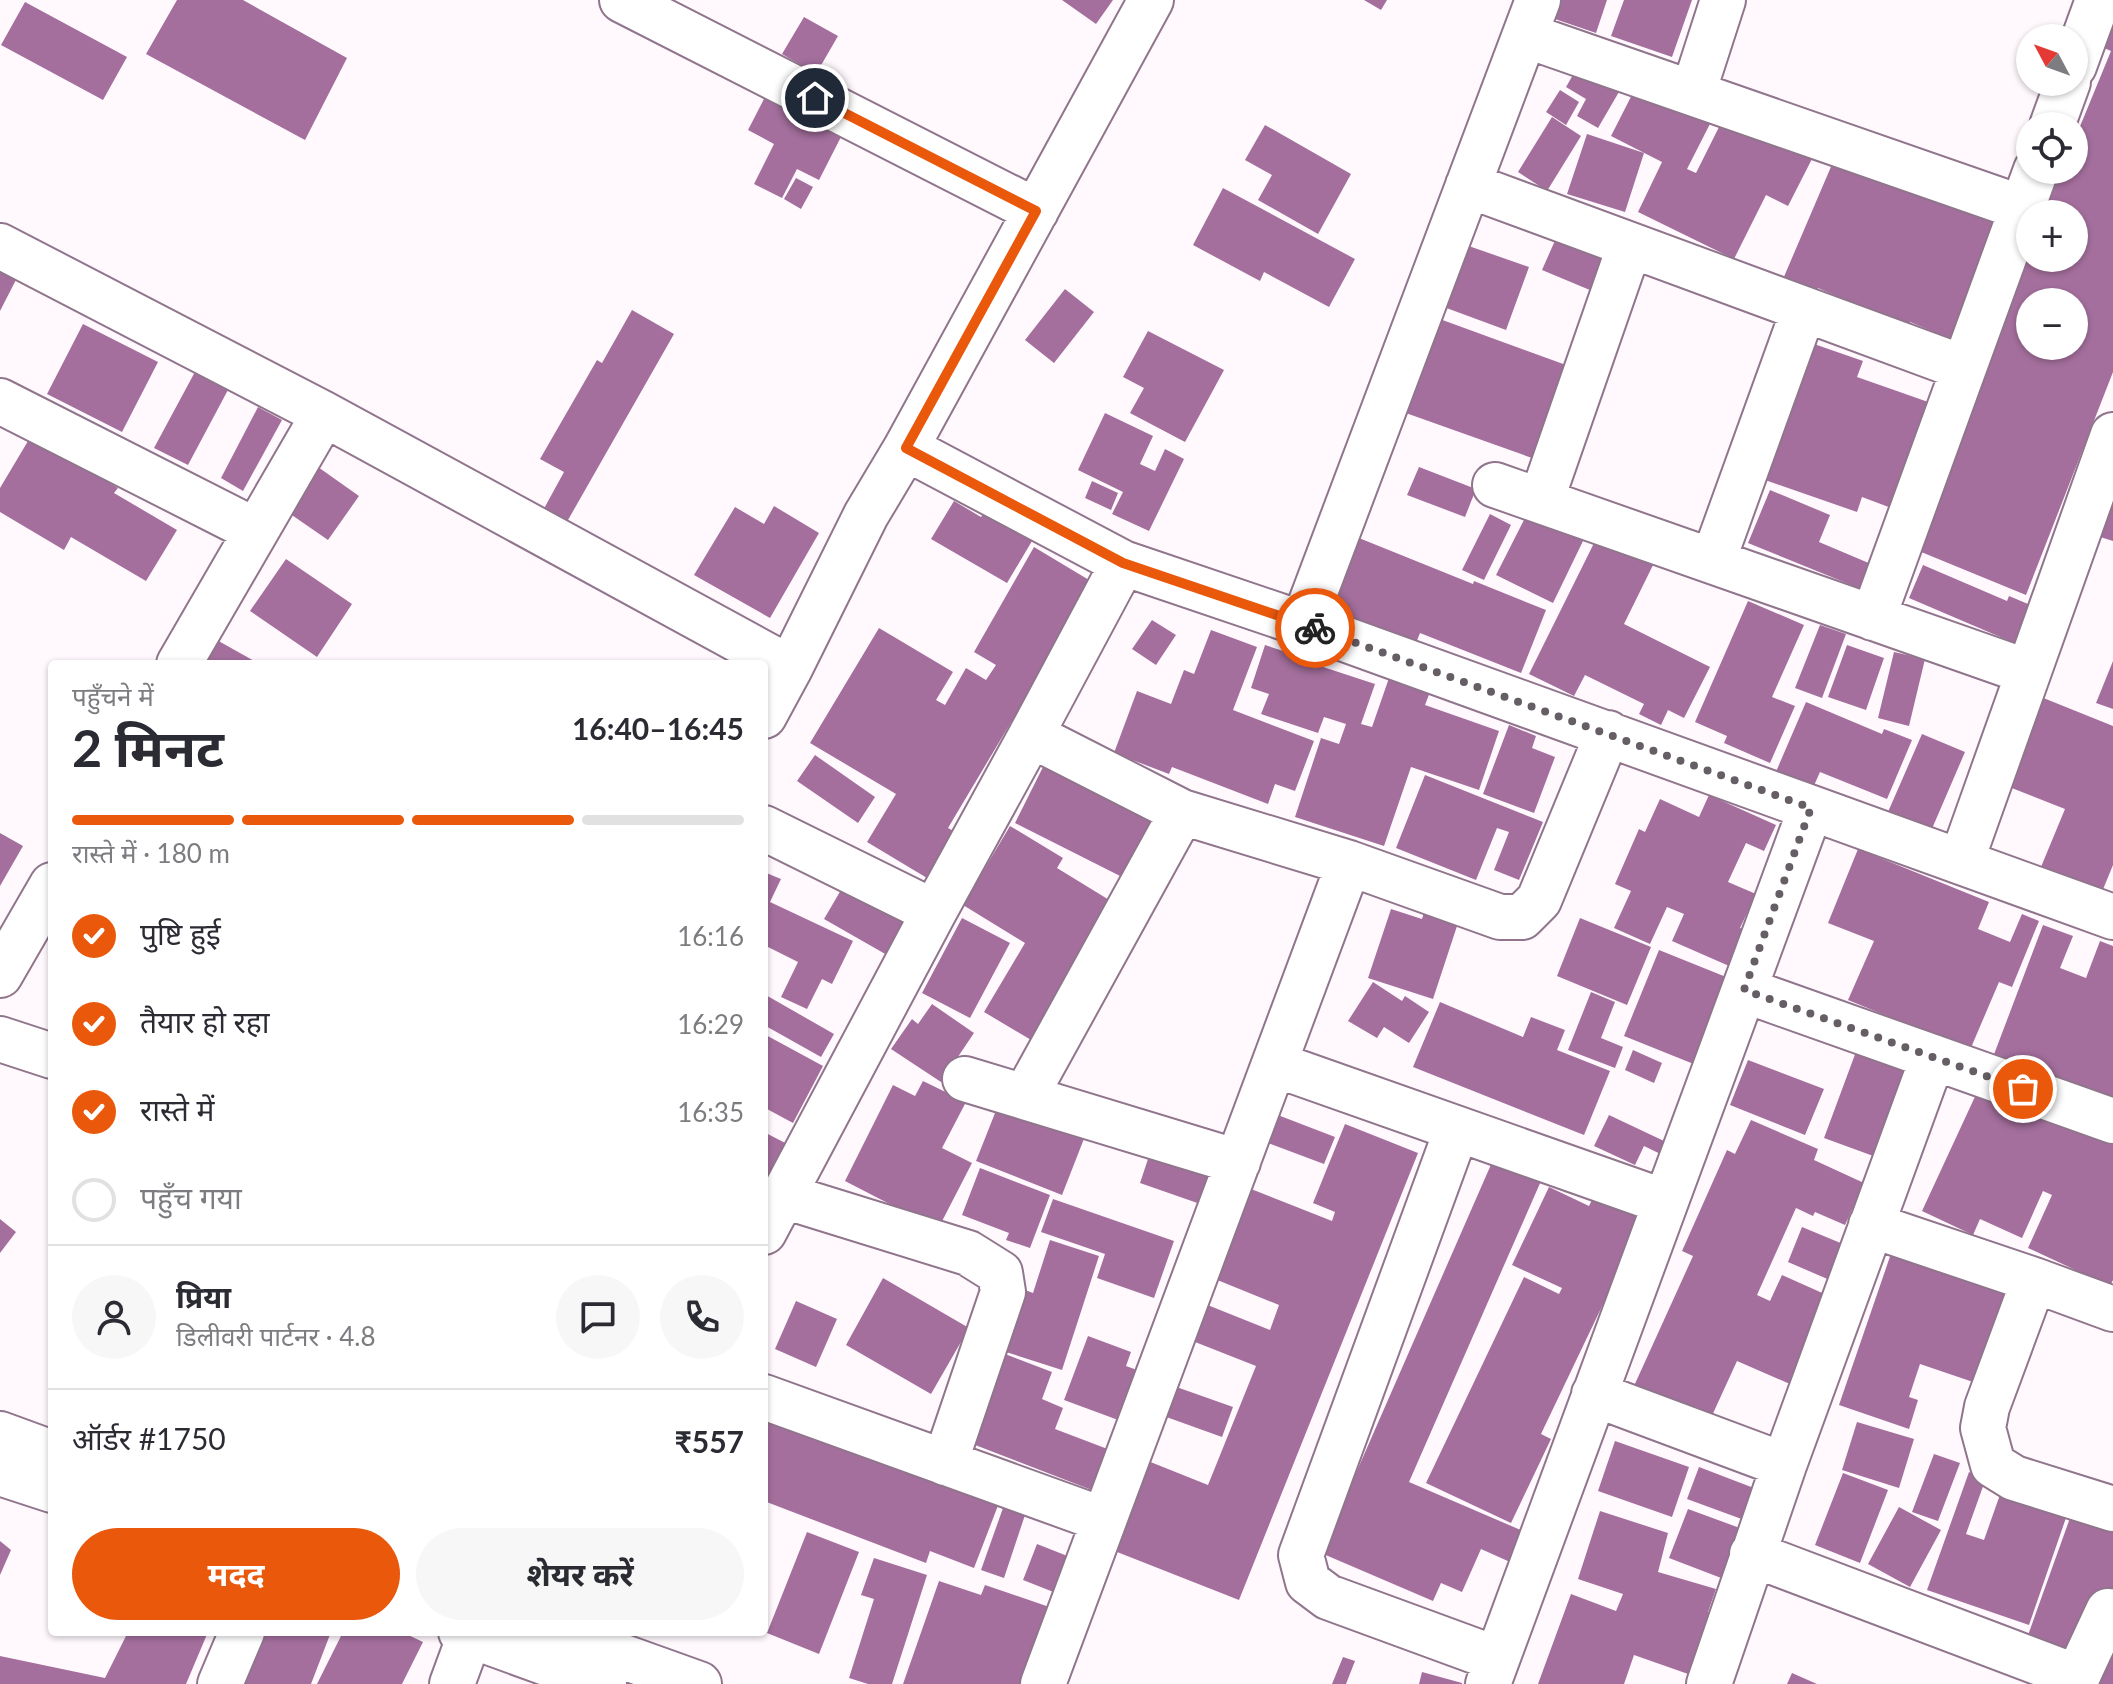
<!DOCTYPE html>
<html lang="hi">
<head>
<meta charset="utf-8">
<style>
	body { margin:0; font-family:Lato,"Noto Sans Devanagari",sans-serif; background:#f7f7f7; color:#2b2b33; height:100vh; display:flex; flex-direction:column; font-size:30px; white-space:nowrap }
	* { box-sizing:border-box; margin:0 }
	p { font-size:26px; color:#7c7c81 }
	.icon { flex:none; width:44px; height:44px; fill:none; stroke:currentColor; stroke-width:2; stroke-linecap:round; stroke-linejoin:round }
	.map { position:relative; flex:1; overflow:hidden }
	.panel { position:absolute; left:48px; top:660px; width:720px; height:976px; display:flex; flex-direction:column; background:#fff; border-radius:8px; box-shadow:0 2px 6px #0004 }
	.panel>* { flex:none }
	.needle { width:52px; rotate:311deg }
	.controls { position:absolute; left:2016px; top:24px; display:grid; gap:16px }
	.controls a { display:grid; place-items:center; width:72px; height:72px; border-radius:50%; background:#fff; box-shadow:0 2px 6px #0004; font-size:40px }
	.pin { position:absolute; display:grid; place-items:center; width:68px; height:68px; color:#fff; margin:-34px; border:4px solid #fff; border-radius:50%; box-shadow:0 2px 8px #0007 }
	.courier { position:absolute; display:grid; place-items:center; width:80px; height:80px; margin:-40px; border:6px solid #ea580c; border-radius:50%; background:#fff; color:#222; box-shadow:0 2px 10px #0007 }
	.summary em { font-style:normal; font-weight:700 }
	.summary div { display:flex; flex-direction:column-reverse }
	.summary { display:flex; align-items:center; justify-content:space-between; height:136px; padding:0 24px }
	h1 { font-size:52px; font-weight:700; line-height:60px }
	.bar { display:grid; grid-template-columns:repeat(4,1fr); gap:12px 8px; align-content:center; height:96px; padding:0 24px }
	.bar i { height:10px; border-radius:6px; background:#e1e1e2 }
	.bar .selected { background:#ea580c }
	.bar p { grid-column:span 4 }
	.line { display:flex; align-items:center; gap:20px; padding:0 24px; border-top:2px solid #e1e1e2 }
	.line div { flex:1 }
	.round { display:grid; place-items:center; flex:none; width:84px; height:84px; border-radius:42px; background:#f7f7f7 }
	ol { padding:0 24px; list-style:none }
	li { display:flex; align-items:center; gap:24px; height:88px }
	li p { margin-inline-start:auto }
	li .icon { padding:8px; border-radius:50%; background:#ea580c; color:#fff; stroke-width:4 }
	li:last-child { color:#7c7c81 }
	li i { width:44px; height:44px; border:4px solid #e1e1e2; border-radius:50% }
	.button { display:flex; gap:16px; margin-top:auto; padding:16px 24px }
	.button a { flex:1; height:92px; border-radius:48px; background:#ea580c; color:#fff; font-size:32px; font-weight:700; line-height:92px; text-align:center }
	.button a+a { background:#f7f7f7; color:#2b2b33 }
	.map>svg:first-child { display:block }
	.building { fill:#a46f9d; fill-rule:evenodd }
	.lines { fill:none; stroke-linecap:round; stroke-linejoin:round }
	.minor-casing { stroke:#90758c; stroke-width:48 }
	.minor { stroke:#fff; stroke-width:44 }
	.done { stroke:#665e65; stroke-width:8; stroke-dasharray:0 14.4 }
	.route { stroke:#ea580c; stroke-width:10 }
</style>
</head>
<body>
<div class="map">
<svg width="2113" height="1684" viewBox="0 0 2113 1684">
	<rect width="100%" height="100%" fill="#fff9fe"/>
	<path class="building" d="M 177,0 L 243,0 L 347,58 L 305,140 L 146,54 Z
		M 1062,0 L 1113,0 L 1096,24 Z
		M 1364,0 L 1387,0 L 1381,10 Z
		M 1562,0 L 1607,0 L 1596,33 L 1555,19 Z
		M 1624,0 L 1692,0 L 1672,57 L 1611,36 Z
		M 2113,1 L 2113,372 L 2026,595 L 1909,547 L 2030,249 L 2030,258 L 2074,258 L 2074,214 L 2044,214 L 2062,170 L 2074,170 L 2074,141 L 2111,51 L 2095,44 ZM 2030,302 L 2074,302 L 2074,346 L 2030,346 Z
		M 25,2 L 127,57 L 103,100 L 1,45 Z
		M 804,17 L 838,36 L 816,74 L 782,54 Z
		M 1581,61 L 1623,85 L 1598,128 L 1577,116 L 1586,99 L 1566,87 Z
		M 1640,79 L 1714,116 L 1687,169 L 1696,173 L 1727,111 L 1814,155 L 1788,206 L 1766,195 L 1734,259 L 1638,212 L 1662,162 L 1611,136 Z
		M 1560,90 L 1579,102 L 1566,125 L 1546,112 Z
		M 766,95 L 843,133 L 819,180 L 797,169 L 782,198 L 754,184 L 774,144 L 748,130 Z
		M 1552,117 L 1581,136 L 1547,191 L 1518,172 Z
		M 1265,125 L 1351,174 L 1318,234 L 1258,200 L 1272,175 L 1245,160 Z
		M 1587,134 L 1644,153 L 1625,212 L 1567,194 Z
		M 1836,155 L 2002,224 L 1953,340 L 1910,322 L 1909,327 L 1818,288 L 1816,293 L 1783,279 Z
		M 796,178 L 813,187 L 801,209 L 784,199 Z
		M 1223,188 L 1355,259 L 1329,307 L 1264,272 L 1260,281 L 1193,245 Z
		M 1557,236 L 1612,260 L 1597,293 L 1542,270 Z
		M 1463,244 L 1529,267 L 1506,330 L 1441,306 Z
		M 0,264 L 19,274 L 0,311 Z
		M 1065,289 L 1094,312 L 1054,363 L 1025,340 Z
		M 632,310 L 674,334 L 564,527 L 541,514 L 564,472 L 540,459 L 597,360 L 602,363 Z
		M 1437,318 L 1566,365 L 1532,458 L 1403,412 Z
		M 83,324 L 158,362 L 122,432 L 47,394 Z
		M 1148,331 L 1224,370 L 1185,442 L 1130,413 L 1144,388 L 1123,377 Z
		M 1814,344 L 1863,361 L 1857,377 L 1931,403 L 1894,509 L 1862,497 L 1857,512 L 1765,480 Z
		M 196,370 L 229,388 L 188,465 L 154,448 Z
		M 258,407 L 282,420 L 243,491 L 221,478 Z
		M 1105,413 L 1153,436 L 1140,464 L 1155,471 L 1165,449 L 1184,459 L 1149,531 L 1112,514 L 1123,492 L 1078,470 Z
		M 31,436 L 118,488 L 114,493 L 177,530 L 146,581 L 71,537 L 64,550 L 0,512 L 0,488 Z
		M 318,467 L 359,496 L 328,540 L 286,511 Z
		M 1419,467 L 1476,489 L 1465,517 L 1407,495 Z
		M 1092,481 L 1118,493 L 1111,510 L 1085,498 Z
		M 1770,490 L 1830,515 L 1819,542 L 1871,564 L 1861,589 L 1748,543 Z
		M 2113,500 L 2113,541 L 2097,536 Z
		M 954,501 L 981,517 L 987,508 L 1035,536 L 1007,583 L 931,539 Z
		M 774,506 L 819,533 L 770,618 L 694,575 L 735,507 L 764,524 Z
		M 1490,514 L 1511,525 L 1484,580 L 1462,570 Z
		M 1527,514 L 1583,541 L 1553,603 L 1496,575 Z
		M 1600,531 L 1656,559 L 1624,624 L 1710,667 L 1684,718 L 1668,710 L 1661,725 L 1639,714 L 1644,704 L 1585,675 L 1574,696 L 1529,674 Z
		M 1354,536 L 1473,584 L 1474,581 L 1546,610 L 1521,673 L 1420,633 L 1414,648 L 1323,612 Z
		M 1034,547 L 1094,583 L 948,828 L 965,837 L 937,884 L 867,842 L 896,794 L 810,743 L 879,628 L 953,672 L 936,700 L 945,705 L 966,668 L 986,680 L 996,665 L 974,652 Z
		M 286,559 L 352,604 L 317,657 L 250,611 Z
		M 1923,565 L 2007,601 L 2009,596 L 2035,607 L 2019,645 L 1909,598 Z
		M 1748,601 L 1804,625 L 1772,697 L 1795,706 L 1770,763 L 1724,743 L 1727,736 L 1695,722 Z
		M 1152,620 L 1176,635 L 1156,665 L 1132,649 Z
		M 1820,625 L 1846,634 L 1822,698 L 1795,688 Z
		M 1211,630 L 1257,647 L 1233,710 L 1314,741 L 1295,791 L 1275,784 L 1268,804 L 1172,767 L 1169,774 L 1114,753 L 1137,691 L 1171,704 L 1184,670 L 1194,674 Z
		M 215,639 L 256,662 L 255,664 L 201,664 Z
		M 1265,645 L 1314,661 L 1314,664 L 1375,684 L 1361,724 L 1372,727 L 1389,678 L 1430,692 L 1425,705 L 1499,731 L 1479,790 L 1411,767 L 1384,846 L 1295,817 L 1321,738 L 1339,744 L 1346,724 L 1324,717 L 1318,733 L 1261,714 L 1269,694 L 1251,688 Z
		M 1847,645 L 1884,658 L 1866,710 L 1828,697 Z
		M 1894,652 L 1925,659 L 1909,726 L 1878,718 Z
		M 2113,661 L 2113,709 L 2096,703 Z
		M 2036,695 L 2113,726 L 2113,865 L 2097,904 L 2036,879 L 2065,809 L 1999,783 Z
		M 1806,702 L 1882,734 L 1884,729 L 1912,740 L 1887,799 L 1820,772 L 1812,790 L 1775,774 Z
		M 1509,725 L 1536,736 L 1532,748 L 1555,757 L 1534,813 L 1483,794 Z
		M 1922,734 L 1965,752 L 1931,831 L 1888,812 Z
		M 815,755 L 875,797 L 858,823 L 797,781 Z
		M 1049,755 L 1167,814 L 1132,882 L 1015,823 Z
		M 1425,775 L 1543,822 L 1519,880 L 1494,870 L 1509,832 L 1497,828 L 1476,880 L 1396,848 Z
		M 1709,795 L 1776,825 L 1764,851 L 1746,843 L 1728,882 L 1756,894 L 1740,928 L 1752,933 L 1736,969 L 1672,941 L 1684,914 L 1667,907 L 1650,944 L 1614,928 L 1631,891 L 1615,884 L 1639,829 L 1645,832 L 1660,799 L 1699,817 Z
		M 1010,826 L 1063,858 L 1057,868 L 1119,906 L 1043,1047 L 984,1012 L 1025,943 L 963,905 Z
		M 0,833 L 23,846 L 0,886 Z
		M 1858,849 L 1989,902 L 1978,929 L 2010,942 L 2022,914 L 2039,921 L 2012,987 L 1999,982 L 1970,1050 L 1848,1000 L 1874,941 L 1828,923 Z
		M 764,872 L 781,879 L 770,902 L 853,941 L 832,984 L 822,979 L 807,1009 L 781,997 L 798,962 L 764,945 Z
		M 848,878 L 918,918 L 894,959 L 824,919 Z
		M 1391,909 L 1422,919 L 1425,909 L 1459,920 L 1433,999 L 1368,978 Z
		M 962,918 L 1010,943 L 970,1018 L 922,993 Z
		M 1580,918 L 1651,947 L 1627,1005 L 1557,976 Z
		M 2043,925 L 2073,936 L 2060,968 L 2086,978 L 2100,941 L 2113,946 L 2113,1103 L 1993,1057 Z
		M 1659,950 L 1746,985 L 1711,1071 L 1624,1036 Z
		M 1373,982 L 1402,1001 L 1405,996 L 1429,1012 L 1409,1043 L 1384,1027 L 1377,1038 L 1348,1021 Z
		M 1591,992 L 1615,1002 L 1601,1038 L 1623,1047 L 1615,1068 L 1568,1050 Z
		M 764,994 L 834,1034 L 821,1057 L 764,1025 Z
		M 1440,1002 L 1523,1037 L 1531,1017 L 1565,1030 L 1557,1050 L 1610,1071 L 1584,1135 L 1413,1067 Z
		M 932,1004 L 974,1033 L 941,1082 L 891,1049 L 912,1019 L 918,1024 Z
		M 764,1034 L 823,1066 L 793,1123 L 767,1109 L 764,1114 Z
		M 1857,1049 L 1920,1072 L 1887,1161 L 1824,1138 Z
		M 1633,1050 L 1662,1063 L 1654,1083 L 1625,1070 Z
		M 1748,1060 L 1824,1089 L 1805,1135 L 1730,1105 Z
		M 923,1081 L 966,1102 L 942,1148 L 972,1163 L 938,1229 L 845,1181 L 893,1085 L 915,1096 Z
		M 1979,1088 L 2073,1131 L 2077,1122 L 2113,1139 L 2113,1280 L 2110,1286 L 2028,1248 L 2052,1195 L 2043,1191 L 2022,1238 L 1980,1219 L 1973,1235 L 1922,1211 Z
		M 1001,1098 L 1087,1131 L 1062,1195 L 976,1161 Z
		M 1270,1112 L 1335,1137 L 1324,1164 L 1260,1140 Z
		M 1609,1115 L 1683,1150 L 1677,1162 L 1644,1146 L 1635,1165 L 1594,1146 Z
		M 1751,1120 L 1818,1149 L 1814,1160 L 1864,1183 L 1845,1225 L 1815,1212 L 1813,1216 L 1796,1208 L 1757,1295 L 1770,1301 L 1782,1275 L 1829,1296 L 1790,1384 L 1737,1361 L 1710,1420 L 1634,1386 L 1693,1256 L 1682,1251 L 1727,1150 L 1735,1154 Z
		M 1345,1124 L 1418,1153 L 1239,1600 L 1112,1550 L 1148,1461 L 1208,1485 L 1256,1366 L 1190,1340 L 1205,1304 L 1270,1330 L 1279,1305 L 1210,1277 L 1246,1187 L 1332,1221 L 1335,1212 L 1313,1203 Z
		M 764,1132 L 791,1146 L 764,1203 Z
		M 1153,1144 L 1220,1168 L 1206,1206 L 1140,1183 Z
		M 1493,1160 L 1541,1181 L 1409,1482 L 1523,1531 L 1510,1562 L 1481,1549 L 1462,1592 L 1441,1583 L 1433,1601 L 1321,1553 Z
		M 980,1168 L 1050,1195 L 1030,1248 L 1006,1240 L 1009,1233 L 962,1215 Z
		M 1599,1186 L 1648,1210 L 1541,1434 L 1551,1439 L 1511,1523 L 1426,1483 L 1524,1277 L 1559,1294 L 1562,1288 L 1512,1265 L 1549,1187 L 1589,1206 Z
		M 1053,1199 L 1174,1241 L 1154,1298 L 1097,1278 L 1105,1254 L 1041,1232 Z
		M 0,1219 L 16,1232 L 0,1253 Z
		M 1802,1227 L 1855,1249 L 1839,1284 L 1788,1262 Z
		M 1050,1240 L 1099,1256 L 1062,1370 L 1006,1352 L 1025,1290 L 1033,1293 Z
		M 1895,1242 L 1949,1260 L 1945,1274 L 1964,1281 L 1968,1271 L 2010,1285 L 1976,1383 L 1920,1364 L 1909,1397 L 1918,1400 L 1909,1429 L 1839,1405 Z
		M 883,1278 L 969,1328 L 931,1394 L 846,1345 Z
		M 796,1301 L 837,1319 L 816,1367 L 775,1349 Z
		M 1088,1336 L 1131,1352 L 1126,1366 L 1148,1374 L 1129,1424 L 1064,1400 Z
		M 1005,1354 L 1052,1372 L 1042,1399 L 1063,1408 L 1055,1429 L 1118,1453 L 1102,1494 L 970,1443 Z
		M 1168,1384 L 1233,1407 L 1222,1437 L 1158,1414 Z
		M 764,1412 L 1004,1490 L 974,1568 L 930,1551 L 926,1563 L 764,1501 Z
		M 1857,1422 L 1914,1439 L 1899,1488 L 1842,1470 Z
		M 1615,1441 L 1689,1467 L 1672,1517 L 1598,1491 Z
		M 1934,1454 L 1960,1463 L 1938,1521 L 1912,1512 Z
		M 1699,1467 L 1759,1490 L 1747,1521 L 1687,1499 Z
		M 1969,1472 L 1986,1478 L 1966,1534 L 1984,1540 L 2002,1489 L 2068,1512 L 2029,1625 L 1927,1590 Z
		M 1843,1473 L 1888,1490 L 1860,1563 L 1815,1545 Z
		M 1899,1507 L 1941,1530 L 1910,1587 L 1868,1564 Z
		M 1003,1508 L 1025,1515 L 1004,1578 L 981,1570 Z
		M 1688,1509 L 1748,1531 L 1729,1581 L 1669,1558 Z
		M 1600,1511 L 1668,1533 L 1658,1572 L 1716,1589 L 1708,1612 L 1713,1614 L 1691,1675 L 1634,1655 L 1624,1684 L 1538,1684 L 1571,1594 L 1616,1611 L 1623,1594 L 1578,1579 Z
		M 2070,1518 L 2113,1533 L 2113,1597 L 2099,1592 L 2075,1656 L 2027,1638 Z
		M 807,1532 L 859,1552 L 819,1654 L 767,1633 Z
		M 0,1541 L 11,1550 L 0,1575 Z
		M 1037,1544 L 1075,1559 L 1061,1595 L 1023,1580 Z
		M 874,1558 L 927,1575 L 892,1684 L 868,1684 L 849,1678 L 874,1599 L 861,1595 Z
		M 939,1581 L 981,1595 L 985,1585 L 1058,1610 L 1032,1684 L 903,1684 Z
		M 128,1632 L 208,1632 L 186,1684 L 0,1684 L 0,1656 L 105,1678 Z
		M 259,1632 L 331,1632 L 311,1684 L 239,1684 Z
		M 343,1632 L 402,1632 L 423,1642 L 402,1684 L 317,1684 Z
		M 2113,1650 L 2113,1684 L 2100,1684 Z
		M 1343,1657 L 1355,1661 L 1346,1684 L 1332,1684 Z
		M 1422,1672 L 1462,1683 L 1462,1684 L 1419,1684 Z
		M 1792,1673 L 1817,1684 L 1787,1684 Z"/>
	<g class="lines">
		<g class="minor-casing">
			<path id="minor" d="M 622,0 L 1036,211
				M 1525,35 L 2022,208
				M 2074,66 L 2098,0
				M 1693,93 L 1723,0
				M 2052,126 L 2068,82
				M 1468,185 L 1964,368
				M 0,246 L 324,414
				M 0,401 L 256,531
				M 906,448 L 1151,0
				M 1495,485 L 2028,672
				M 1541,501 L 1630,245
				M 1713,561 L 1804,309
				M 1873,618 L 2036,170
				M 1303,624 L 1538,0
				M 179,664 L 324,414 L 790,668
				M 764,716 L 790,668 L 866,515 L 906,448 L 1123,563 L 1303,624 L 2113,917
				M 764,828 L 934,912
				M 1961,862 L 2113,435
				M 1349,863 L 1500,917 L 1522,917 L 1539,900 L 1608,733
				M 0,975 L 52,885
				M 1744,990 L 2113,1121
				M 0,1039 L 52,1056
				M 1274,1064 L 1665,1202
				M 965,1079 L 1238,1162
				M 1025,1097 L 1182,812
				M 1457,1129 L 1301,1555 L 1308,1582 L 1328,1597 L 1497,1659
				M 784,1196 L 968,1253 L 1000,1273 L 1003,1292 L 945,1463
				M 1871,1225 L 2034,1280 L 1987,1407 L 1983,1428 L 1993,1465 L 2014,1478 L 2113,1509
				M 764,1232 L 934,912 L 1031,735
				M 2034,1280 L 2113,1309
				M 1594,1394 L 1784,1465
				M 764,1397 L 1104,1520
				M 0,1434 L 52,1453
				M 0,1473 L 52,1490
				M 1752,1554 L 2077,1677
				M 461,1632 L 604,1684
				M 554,1632 L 699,1684
				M 220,1684 L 242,1632
				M 452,1684 L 470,1635
				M 1043,1684 L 1349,863 L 1182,812 L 1031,735 L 1123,563
				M 1488,1684 L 1811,808
				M 1709,1684 L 1784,1465 L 1933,1057
				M 2074,1684 L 2108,1611"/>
		</g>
		<use href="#minor" class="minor"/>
	</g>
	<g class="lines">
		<path class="done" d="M 1315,628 L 1811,808 L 1744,990 L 2023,1089"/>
		<path class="route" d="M 815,98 L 1036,211 L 906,448 L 1123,563 L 1315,628"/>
	</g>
</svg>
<div class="controls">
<a><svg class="needle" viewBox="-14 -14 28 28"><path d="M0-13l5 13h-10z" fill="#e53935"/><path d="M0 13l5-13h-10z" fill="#7c7c81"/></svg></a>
<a><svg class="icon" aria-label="locate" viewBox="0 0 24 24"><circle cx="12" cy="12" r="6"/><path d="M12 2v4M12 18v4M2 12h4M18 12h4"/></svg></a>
<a>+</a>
<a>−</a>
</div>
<div class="pin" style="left:2023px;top:1089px;background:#ea580c"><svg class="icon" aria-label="bag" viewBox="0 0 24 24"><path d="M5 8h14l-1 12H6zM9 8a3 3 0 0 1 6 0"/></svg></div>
<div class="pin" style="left:815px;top:98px;background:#1f2937"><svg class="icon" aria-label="home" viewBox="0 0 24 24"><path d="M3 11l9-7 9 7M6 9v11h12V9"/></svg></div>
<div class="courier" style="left:1315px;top:628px"><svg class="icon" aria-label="bike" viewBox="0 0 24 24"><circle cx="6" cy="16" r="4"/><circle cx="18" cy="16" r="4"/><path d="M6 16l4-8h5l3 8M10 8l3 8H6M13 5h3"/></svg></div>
<section class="panel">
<div class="summary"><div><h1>2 मिनट</h1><p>पहुँचने में</p></div><em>16:40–16:45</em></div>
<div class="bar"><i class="selected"></i><i class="selected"></i><i class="selected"></i><i></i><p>रास्ते में · 180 m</p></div>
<ol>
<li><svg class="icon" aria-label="check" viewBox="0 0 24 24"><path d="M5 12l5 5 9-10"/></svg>पुष्टि हुई<p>16:16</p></li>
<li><svg class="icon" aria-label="check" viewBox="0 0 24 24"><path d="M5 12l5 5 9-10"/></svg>तैयार हो रहा<p>16:29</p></li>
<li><svg class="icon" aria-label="check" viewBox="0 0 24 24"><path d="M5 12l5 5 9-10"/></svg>रास्ते में<p>16:35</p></li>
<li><i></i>पहुँच गया</li>
</ol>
<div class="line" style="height:144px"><a class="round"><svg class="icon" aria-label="person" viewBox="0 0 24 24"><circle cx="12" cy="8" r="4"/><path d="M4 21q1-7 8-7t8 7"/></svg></a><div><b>प्रिया</b><p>डिलीवरी पार्टनर · 4.8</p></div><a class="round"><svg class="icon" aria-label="chat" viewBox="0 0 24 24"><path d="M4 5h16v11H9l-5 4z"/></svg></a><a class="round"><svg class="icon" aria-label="phone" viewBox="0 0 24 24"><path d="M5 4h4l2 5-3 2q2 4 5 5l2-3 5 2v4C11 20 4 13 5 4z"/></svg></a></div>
<div class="line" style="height:104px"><div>ऑर्डर #1750</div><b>₹557</b></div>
<div class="button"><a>मदद</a><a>शेयर करें</a></div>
</section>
</div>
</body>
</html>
